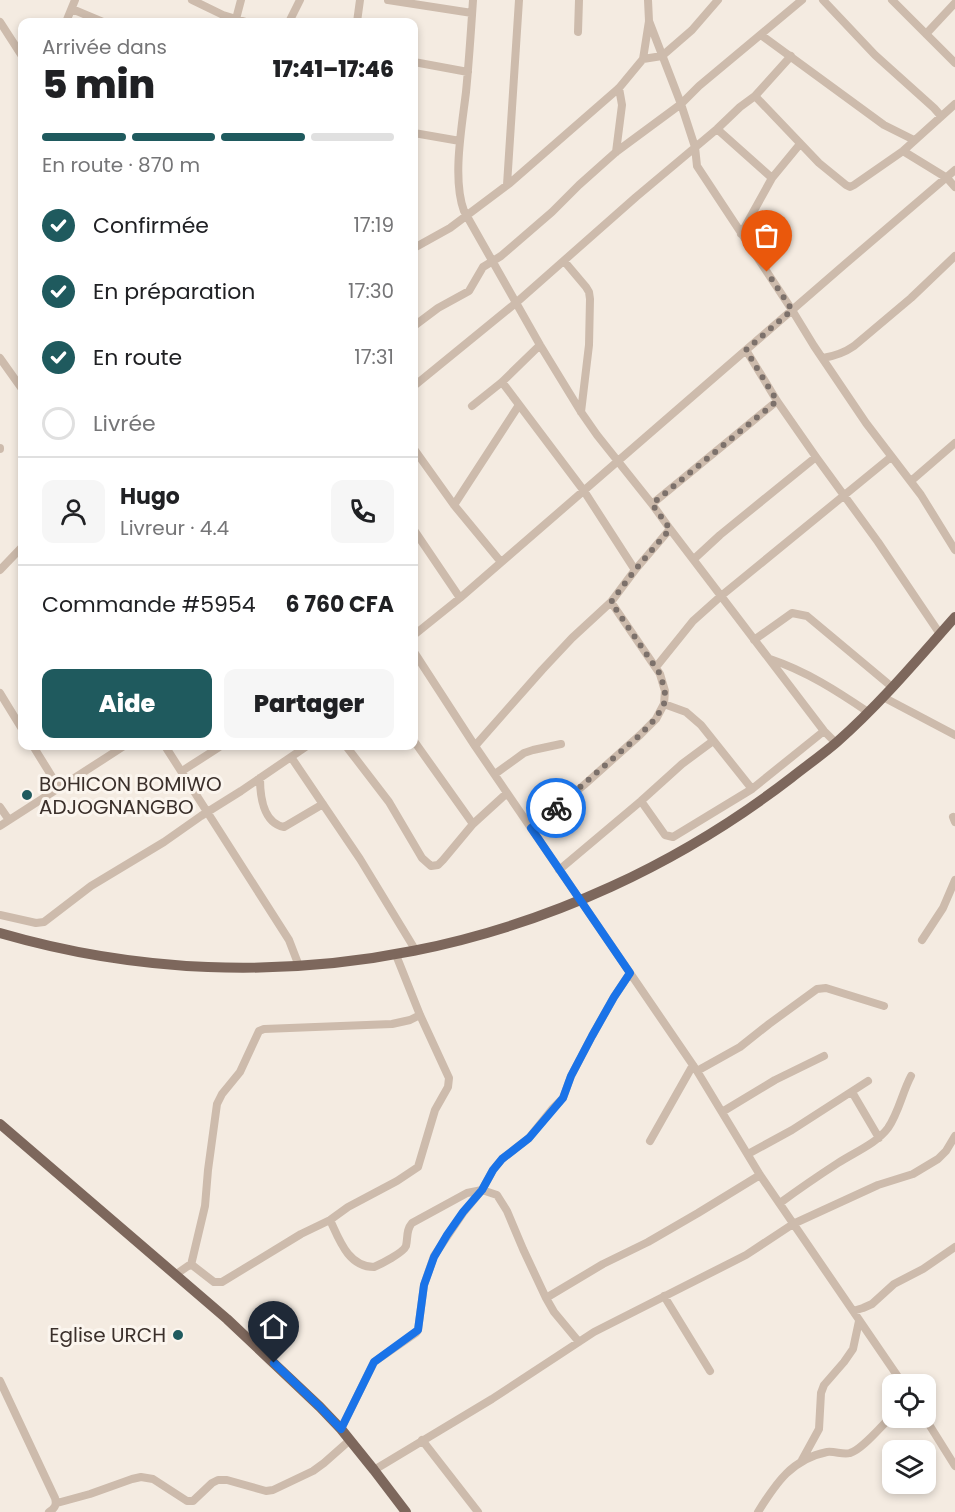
<!DOCTYPE html>
<html lang="fr">
<head>
<meta charset="utf-8">
<style>
	body { margin:0; font-family:Poppins,sans-serif; background:#f6f6f6; color:#202124; height:100vh; display:flex; flex-direction:column; font-size:22px; white-space:nowrap }
	* { box-sizing:border-box; margin:0 }
	p { font-size:20px; color:#757577 }
	.icon { flex:none; width:33px; height:33px; fill:none; stroke:currentColor; stroke-width:2; stroke-linecap:round; stroke-linejoin:round }
	.map { position:relative; flex:1; overflow:hidden }
	.side { position:absolute; left:18px; top:18px; width:400px; height:732px; display:flex; flex-direction:column; background:#fff; border-radius:12px; box-shadow:0 3px 9px #0003 }
	.side>* { flex:none }
	.buttons { position:absolute; left:882px; top:1374px; display:grid; gap:12px }
	.buttons a { display:grid; place-items:center; width:54px; height:54px; border-radius:12px; background:#fff; box-shadow:0 3px 9px #0003; font-size:30px }
	.pin { position:absolute; display:grid; place-items:center; width:51px; height:51px; color:#fff; margin:-62px -26px; border-radius:50% 50% 50% 0; rotate:-45deg; box-shadow:0 0 6px #0007 }
	.pin .icon { rotate:45deg }
	.courier { position:absolute; display:grid; place-items:center; width:60px; height:60px; margin:-30px; border:4px solid #1a73e8; border-radius:50%; background:#fff; color:#222; box-shadow:0 2px 8px #0007 }
	.overview em { font-style:normal; font-weight:800 }
	.overview div { display:flex; flex-direction:column-reverse }
	.overview { display:flex; align-items:center; justify-content:space-between; height:102px; padding:0 24px }
	h1 { font-size:39px; font-weight:800; line-height:45px }
	.bar { display:grid; grid-template-columns:repeat(4,1fr); gap:9px 6px; align-content:center; height:72px; padding:0 24px }
	.bar i { height:8px; border-radius:4px; background:#e0e0e0 }
	.bar .current { background:#1f5a5e }
	.bar p { grid-column:span 4 }
	.line { display:flex; align-items:center; gap:15px; padding:0 24px; border-top:2px solid #e0e0e0 }
	.line div { flex:1 }
	.round { display:grid; place-items:center; flex:none; width:63px; height:63px; border-radius:12px; background:#f6f6f6 }
	ol { padding:0 24px; list-style:none }
	li { display:flex; align-items:center; gap:18px; height:66px }
	li p { margin-inline-start:auto }
	li .icon { padding:6px; border-radius:50%; background:#1f5a5e; color:#fff; stroke-width:4 }
	li:last-child { color:#757577 }
	li i { width:33px; height:33px; border:3px solid #e0e0e0; border-radius:50% }
	.primary-button { display:flex; gap:12px; margin-top:auto; padding:12px 24px }
	.primary-button a { flex:1; height:69px; border-radius:12px; background:#1f5a5e; color:#fff; font-size:24px; font-weight:800; line-height:69px; text-align:center }
	.primary-button a+a { background:#f6f6f6; color:#202124 }
	.map>svg:first-child { display:block }
	.lines { fill:none; stroke-linecap:round; stroke-linejoin:round }
	.minor { stroke:#cdbbac; stroke-width:8 }
	.major { stroke:#7d675c; stroke-width:10 }
	.done { stroke:#7c716b; stroke-width:6; stroke-dasharray:0 10.8 }
	.route { stroke:#1a73e8; stroke-width:8 }
	.poi-dot { fill:#1f5a5e; stroke:#fbf5ee; stroke-width:2 }
	.labels { text-anchor:middle; stroke-width:6; stroke-linejoin:round; paint-order:stroke }
	.poi-label { font-size:20px; fill:#3b302b; stroke:#fbf5ee; text-anchor:start }
</style>
</head>
<body>
<div class="map">
<svg width="955" height="1512" viewBox="0 0 955 1512">
	<rect width="100%" height="100%" fill="#f4ebe1"/>
	<g class="lines">
		<path class="minor" d="M 192,0 L 223,15 L 246,22
			M 388,0 L 472,13
			M 473,0 C 471,31 469,61 466,92 C 462,126 452,179 464,211 L 540,345 L 581,412 L 597,435 L 652,504 L 670,529 L 824,731 L 836,743
			M 823,0 L 875,55 L 934,108 L 941,116
			M 892,0 L 955,63
			M 72,9 L 103,22
			M 236,19 L 241,0
			M 649,21 L 681,104 L 695,147 L 697,166 L 792,310 L 814,346 L 866,423 L 921,495 L 955,550
			M 0,22 L 22,56
			M 66,22 L 75,0
			M 289,22 L 300,0
			M 357,22 L 360,0
			M 578,32 L 579,0
			M 926,34 L 955,3
			M 761,35 L 884,125 L 914,140
			M 643,59 L 662,56 L 692,30 L 718,0
			M 414,62 L 468,72
			M 755,96 L 819,163 L 846,185 L 850,187 L 854,185 L 903,151 L 955,104
			M 717,129 L 772,178
			M 414,133 L 460,141
			M 903,151 L 947,178 L 955,187
			M 616,152 L 622,105 L 619,88
			M 507,185 L 519,0
			M 741,234 L 772,178 L 800,144
			M 414,248 L 450,228 L 510,183 L 619,88 L 643,59 L 649,21 L 648,0
			M 564,261 L 586,287 L 589,292 L 590,299 L 589,345 L 581,412
			M 414,326 L 438,308 L 469,291 L 483,267 L 501,256 L 552,212 L 579,185 L 616,152 L 681,104 L 699,86 L 802,0
			M 746,350 L 777,401 L 816,457 L 878,542 L 940,634
			M 0,358 L 22,389
			M 823,358 C 835,356 844,353 854,346 L 911,298 L 955,256
			M 502,382 L 584,491 L 635,570
			M 414,386 L 517,302 L 636,197 L 717,129 L 740,107 L 755,96 L 791,56
			M 472,406 L 502,382 L 540,345
			M 0,449 L 0,448
			M 414,449 L 454,505 L 501,562
			M 911,481 L 955,443
			M 652,504 L 777,401
			M 454,505 L 519,405
			M 414,530 L 460,598
			M 694,559 L 720,535 L 816,457
			M 0,570 L 22,547
			M 414,635 L 460,598 L 844,265 L 955,170
			M 754,640 L 792,613 L 807,616 L 892,687
			M 414,652 L 475,746 L 697,1071 L 760,1175 L 903,1384
			M 770,659 C 806,671 837,691 868,712
			M 656,667 L 693,621 L 721,596 L 891,457
			M 0,693 L 22,729
			M 883,697 L 955,735
			M 664,704 L 686,712 L 701,725 L 752,789
			M 414,741 L 473,824
			M 33,746 L 59,788
			M 165,746 L 289,940 L 299,966
			M 346,746 L 389,802 L 422,858 L 431,866 L 438,865 L 443,860 L 473,824 L 507,793
			M 475,746 L 542,670 L 572,638 L 611,602 L 635,570 L 670,529
			M 291,757 L 360,859 L 416,951
			M 182,771 L 221,746
			M 495,774 L 524,753 L 533,750 L 561,744
			M 260,778 C 260,795 263,823 284,827 L 323,804
			M 641,801 L 665,835 L 673,837 L 752,789 L 824,731
			M 0,807 L 9,820
			M 953,817 L 955,822
			M 0,826 L 124,746
			M 531,828 L 584,785 L 640,735 L 656,719 L 664,704 L 665,691 L 660,674 L 611,602
			M 559,870 L 641,801 L 682,764 L 713,741
			M 0,915 L 36,923 L 44,922 L 91,886 L 164,842 L 201,816 L 241,791 L 307,746
			M 922,940 L 943,908 L 955,880
			M 697,1071 L 740,1047 L 769,1024 L 817,989 L 826,988 L 884,1006
			M 852,1092 L 879,1138
			M 722,1112 L 775,1080 L 824,1056
			M 650,1141 L 693,1065
			M 748,1154 L 792,1130 L 868,1081
			M 780,1203 C 799,1189 818,1176 838,1163 C 855,1152 877,1143 888,1128 C 899,1112 902,1093 911,1076
			M 330,1220 C 339,1239 348,1267 374,1267 C 381,1264 403,1253 406,1246 C 408,1237 406,1230 412,1223 L 467,1193 L 482,1190 L 497,1195 L 507,1211 L 523,1249 L 546,1298 L 554,1312 L 579,1342
			M 191,1265 L 205,1206 L 208,1170 L 217,1104 L 222,1094 L 240,1072 L 259,1031 L 264,1029 L 392,1024 L 410,1020 L 420,1015
			M 175,1275 L 188,1266 L 192,1265 L 214,1282 L 222,1282 L 301,1234 L 330,1220 L 348,1207 L 397,1181 L 418,1167 L 435,1110 L 448,1087 L 449,1078 L 420,1015 L 396,955
			M 664,1296 L 710,1371
			M 546,1298 L 603,1264 L 648,1242 L 698,1213 L 760,1175
			M 853,1311 L 863,1308 L 872,1304 L 894,1284 L 923,1269 L 955,1247
			M 0,1381 L 55,1498 C 57,1505 55,1508 49,1512
			M 925,1418 L 955,1466
			M 341,1429 L 374,1362 L 416,1333 L 418,1330 L 424,1285 L 434,1256 L 463,1213 L 482,1190 L 493,1170 L 502,1159 L 529,1138 L 553,1108 L 563,1098 L 571,1076 L 592,1036 L 614,997 L 630,973
			M 422,1440 L 478,1512
			M 802,1460 L 819,1429 L 821,1393 L 824,1385 L 844,1362 L 853,1349 L 859,1321
			M 374,1470 L 492,1399 L 594,1332 L 746,1255 L 793,1224 L 878,1185 L 913,1174 L 938,1159 L 946,1151 L 955,1136
			M 57,1503 L 90,1494 L 132,1479 L 141,1477 L 153,1479 L 187,1501 L 193,1501 L 212,1483 L 218,1480 L 227,1480 L 266,1491 L 273,1490 L 313,1471 L 324,1463 L 350,1440
			M 758,1512 C 776,1483 792,1459 827,1452 C 835,1451 843,1455 850,1453 C 862,1450 882,1425 892,1416"/>
		<path class="major" d="M 0,933 C 275,1013 565,952 791,778 C 806,766 822,755 837,742 C 880,704 917,660 955,617
			M 0,1124 L 227,1319 L 320,1407 L 341,1429 L 374,1470 L 406,1512"/>
	</g>
	<g class="lines">
		<path class="done" d="M 556,808 L 640,735 L 656,718 L 664,704 L 665,691 L 660,674 L 611,602 L 635,570 L 670,529 L 652,504 L 777,401 L 746,350 L 792,310 L 767,272"/>
		<path class="route" d="M 274,1363 L 320,1407 L 341,1429 L 374,1362 L 418,1330 L 424,1285 L 434,1257 L 447,1235 L 463,1212 L 482,1190 L 493,1170 L 502,1159 L 529,1138 L 563,1098 L 571,1076 L 592,1036 L 614,997 L 630,973 L 531,828 L 556,808"/>
	</g>
	<g class="poi-dot">
		<circle cx="27" cy="795" r="6"/>
		<circle cx="178" cy="1335" r="6"/>
	</g>
	<g class="labels">
		<g class="poi-label">
			<text x="39" y="791">BOHICON BOMIWO<tspan x="39" dy="23">ADJOGNANGBO</tspan></text>
			<text x="166" y="1342" text-anchor="end">Eglise URCH</text>
		</g>
	</g>
</svg>
<div class="buttons">
<a><svg class="icon" aria-label="locate" viewBox="0 0 24 24"><circle cx="12" cy="12" r="6"/><path d="M12 2v4M12 18v4M2 12h4M18 12h4"/></svg></a>
<a><svg class="icon" aria-label="layers" viewBox="0 0 24 24"><path d="M12 4l9 5-9 5-9-5zM3 14l9 5 9-5"/></svg></a>
</div>
<div class="pin" style="left:767px;top:272px;background:#ea580c"><svg class="icon" aria-label="bag" viewBox="0 0 24 24"><path d="M5 8h14l-1 12H6zM9 8a3 3 0 0 1 6 0"/></svg></div>
<div class="pin" style="left:274px;top:1363px;background:#1f2937"><svg class="icon" aria-label="home" viewBox="0 0 24 24"><path d="M3 11l9-7 9 7M6 9v11h12V9"/></svg></div>
<div class="courier" style="left:556px;top:808px"><svg class="icon" aria-label="bike" viewBox="0 0 24 24"><circle cx="6" cy="16" r="4"/><circle cx="18" cy="16" r="4"/><path d="M6 16l4-8h5l3 8M10 8l3 8H6M13 5h3"/></svg></div>
<section class="side">
<div class="overview"><div><h1>5 min</h1><p>Arrivée dans</p></div><em>17:41–17:46</em></div>
<div class="bar"><i class="current"></i><i class="current"></i><i class="current"></i><i></i><p>En route · 870 m</p></div>
<ol>
<li><svg class="icon" aria-label="check" viewBox="0 0 24 24"><path d="M5 12l5 5 9-10"/></svg>Confirmée<p>17:19</p></li>
<li><svg class="icon" aria-label="check" viewBox="0 0 24 24"><path d="M5 12l5 5 9-10"/></svg>En préparation<p>17:30</p></li>
<li><svg class="icon" aria-label="check" viewBox="0 0 24 24"><path d="M5 12l5 5 9-10"/></svg>En route<p>17:31</p></li>
<li><i></i>Livrée</li>
</ol>
<div class="line" style="height:108px"><a class="round"><svg class="icon" aria-label="person" viewBox="0 0 24 24"><circle cx="12" cy="8" r="4"/><path d="M4 21q1-7 8-7t8 7"/></svg></a><div><b>Hugo</b><p>Livreur · 4.4</p></div><a class="round"><svg class="icon" aria-label="phone" viewBox="0 0 24 24"><path d="M5 4h4l2 5-3 2q2 4 5 5l2-3 5 2v4C11 20 4 13 5 4z"/></svg></a></div>
<div class="line" style="height:78px"><div>Commande #5954</div><b>6 760 CFA</b></div>
<div class="primary-button"><a>Aide</a><a>Partager</a></div>
</section>
</div>
</body>
</html>
